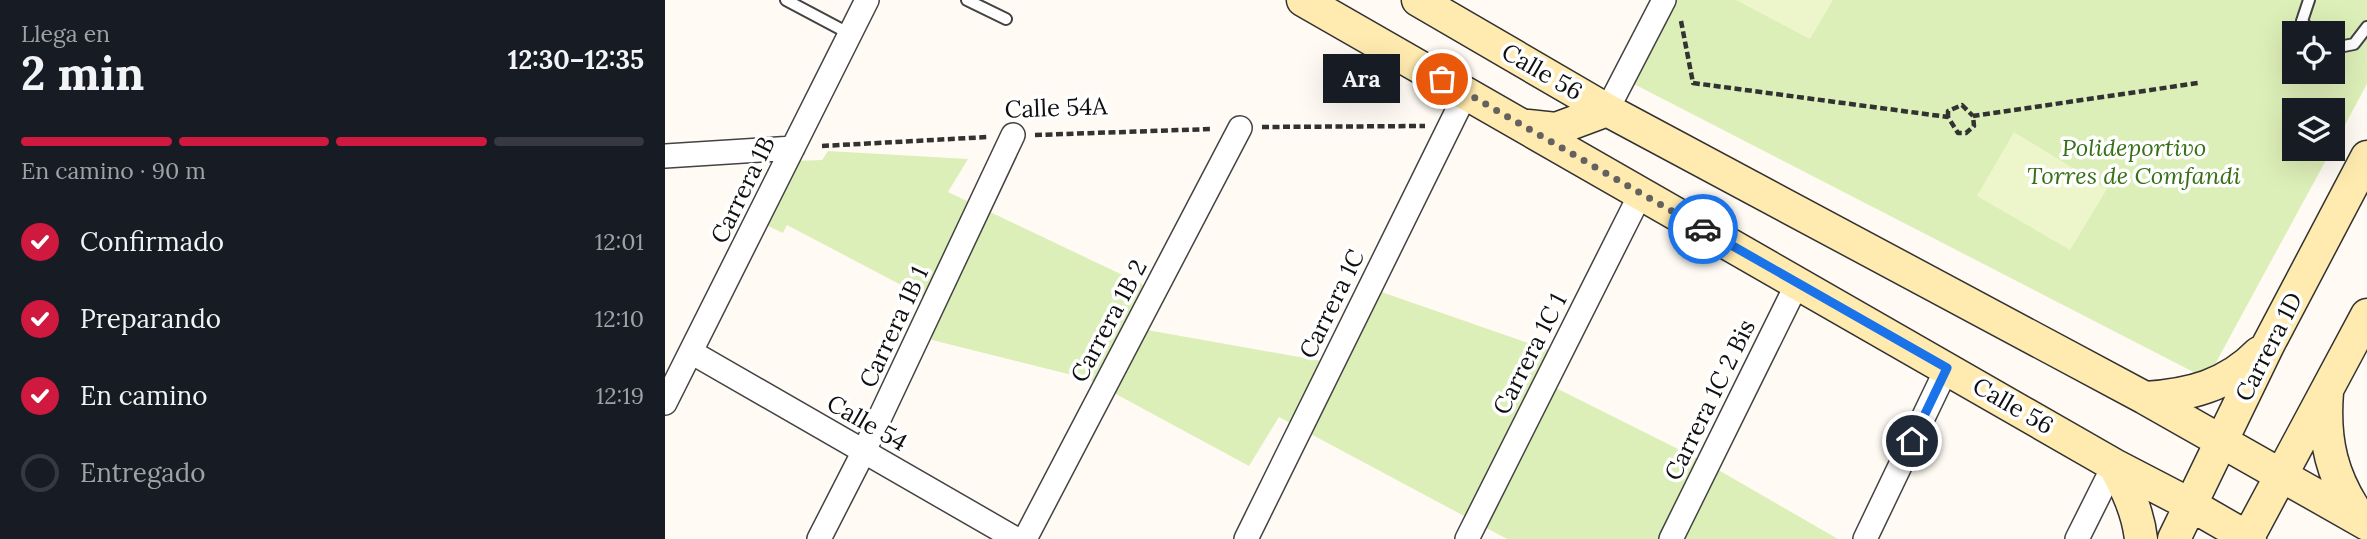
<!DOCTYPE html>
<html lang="es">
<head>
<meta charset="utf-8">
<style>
	body { margin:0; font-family:Lora,serif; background:#242831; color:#f1f3f6; height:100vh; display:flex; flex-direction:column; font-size:26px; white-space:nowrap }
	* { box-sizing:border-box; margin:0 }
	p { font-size:23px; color:#9ea1a6 }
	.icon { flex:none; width:38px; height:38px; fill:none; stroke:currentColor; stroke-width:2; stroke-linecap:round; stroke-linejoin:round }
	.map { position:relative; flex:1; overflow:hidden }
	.panel { display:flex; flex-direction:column; background:#171b24; width:665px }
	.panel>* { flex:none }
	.tools { position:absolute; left:1617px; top:21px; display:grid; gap:14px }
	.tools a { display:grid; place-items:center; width:63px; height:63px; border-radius:0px; background:#171b24; box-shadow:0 7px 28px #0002; font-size:35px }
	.pin { position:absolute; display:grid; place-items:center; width:60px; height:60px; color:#fff; margin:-30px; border:4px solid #fff; border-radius:50%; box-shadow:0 2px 7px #0007 }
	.courier { position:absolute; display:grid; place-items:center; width:70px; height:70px; margin:-35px; border:5px solid #1a73e8; border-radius:50%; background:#fff; color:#222; box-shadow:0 2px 9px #0007 }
	.bubble { position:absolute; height:49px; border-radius:0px; background:#171b24; box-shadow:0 7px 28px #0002; font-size:23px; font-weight:800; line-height:49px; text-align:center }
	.head em { font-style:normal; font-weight:800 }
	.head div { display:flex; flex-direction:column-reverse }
	.head { display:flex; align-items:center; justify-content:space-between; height:119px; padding:0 21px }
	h1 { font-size:46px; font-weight:800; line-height:52px }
	.bar { display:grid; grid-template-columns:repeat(4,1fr); gap:10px 7px; align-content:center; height:84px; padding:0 21px }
	.bar i { height:9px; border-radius:5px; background:#363941 }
	.bar .active { background:#d0193e }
	.bar p { grid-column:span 4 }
	ol { padding:0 21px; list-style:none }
	li { display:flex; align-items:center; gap:21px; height:77px }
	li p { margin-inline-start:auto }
	li .icon { padding:7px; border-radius:50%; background:#d0193e; color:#fff; stroke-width:4 }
	li:last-child { color:#9ea1a6 }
	li i { width:38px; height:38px; border:4px solid #363941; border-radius:50% }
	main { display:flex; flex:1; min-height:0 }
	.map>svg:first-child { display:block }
	.green { fill:#ddefb8; fill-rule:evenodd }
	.pitch { fill:#edf5cb }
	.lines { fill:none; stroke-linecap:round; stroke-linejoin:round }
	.lane-casing { stroke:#434343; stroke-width:14 }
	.street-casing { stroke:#434343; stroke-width:26 }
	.secondary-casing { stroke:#323232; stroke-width:35 }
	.path { stroke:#323232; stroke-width:4.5; stroke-dasharray:7 3.5; stroke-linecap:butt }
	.lane { stroke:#fff; stroke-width:10 }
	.street { stroke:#fff; stroke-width:23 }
	.secondary { stroke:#ffeaaf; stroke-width:32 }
	.done { stroke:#646260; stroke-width:7; stroke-dasharray:0 12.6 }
	.route { stroke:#1a73e8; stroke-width:9 }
	.labels { text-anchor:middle; stroke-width:7; stroke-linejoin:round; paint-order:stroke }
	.street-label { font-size:24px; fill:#101010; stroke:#fff }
	.park-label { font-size:24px; font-style:italic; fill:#387018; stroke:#fff }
</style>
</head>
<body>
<main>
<section class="panel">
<div class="head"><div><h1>2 min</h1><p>Llega en</p></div><em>12:30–12:35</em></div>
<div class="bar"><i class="active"></i><i class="active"></i><i class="active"></i><i></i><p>En camino · 90 m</p></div>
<ol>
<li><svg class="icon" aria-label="check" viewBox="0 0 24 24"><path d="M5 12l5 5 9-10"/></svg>Confirmado<p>12:01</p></li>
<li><svg class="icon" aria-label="check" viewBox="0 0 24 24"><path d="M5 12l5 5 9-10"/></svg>Preparando<p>12:10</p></li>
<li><svg class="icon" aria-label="check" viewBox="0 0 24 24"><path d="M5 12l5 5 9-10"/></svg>En camino<p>12:19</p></li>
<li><i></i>Entregado</li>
</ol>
</section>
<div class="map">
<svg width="1702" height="539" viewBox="0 0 1702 539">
	<rect width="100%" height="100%" fill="#fffbf4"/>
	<path class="green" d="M 1010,0 L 1702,0 L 1702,84 L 1668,147 L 1668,110 L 1629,110 L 1629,149 L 1667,149 L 1542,379 L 965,82 ZM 1629,33 L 1668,33 L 1668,72 L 1629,72 Z
		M 163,151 L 303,159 L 283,192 L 485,288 L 471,328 L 662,362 L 705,288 L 895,354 L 881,383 L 1043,464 L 1173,539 L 842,539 L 614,417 L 584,466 L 423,379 L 267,340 L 257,296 L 122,225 L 118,233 L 101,225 L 129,161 L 157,160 Z"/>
	<path class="pitch" d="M 1071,0 L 1168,0 L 1145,39 Z
		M 1349,132 L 1442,189 L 1405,250 L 1312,196 Z"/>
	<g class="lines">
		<g class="lane-casing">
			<path id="lane" d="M 121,0 L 185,34
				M 302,0 L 341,19
				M 1644,0 L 1637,21 L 1644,30 L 1651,33
				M 1668,41 L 1679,46 L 1689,44 L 1702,27"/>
		</g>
		<g class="street-casing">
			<path id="street" d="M 942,110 L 999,0
				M 0,156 L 128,148
				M 26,352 L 351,539
				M 0,403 L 202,0
				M 154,539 L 199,451 L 348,135
				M 360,539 L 575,128
				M 581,539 L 801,93
				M 802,539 L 976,193
				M 1006,539 L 1132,284
				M 1200,539 L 1282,368
				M 1412,539 L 1449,465"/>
		</g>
		<g class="secondary-casing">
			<path id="secondary" d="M 638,0 L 1449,465 L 1526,505 L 1585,539
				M 753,0 L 942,110 L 1480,398 L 1702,524
				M 863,126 L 891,129 L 942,110
				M 1662,392 C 1658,441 1667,478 1695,518
				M 1480,398 C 1524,395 1562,386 1594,353
				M 1449,465 C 1462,489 1473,512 1476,539
				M 1509,539 L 1603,345 L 1702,157
				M 1582,539 L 1702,315"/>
		</g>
		<path class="path" d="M 1016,21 L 1028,83 L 1283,117 L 1293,133 L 1301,133 L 1309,126 L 1308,116 L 1533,83
			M 1283,117 L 1283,111 L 1297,105 L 1308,116
			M 597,127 L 760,126
			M 370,135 L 546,129
			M 157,146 L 323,137"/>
		<use href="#lane" class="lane"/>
		<use href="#street" class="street"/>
		<use href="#secondary" class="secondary"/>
	</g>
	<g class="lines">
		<path class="done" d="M 777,79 L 1038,229"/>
		<path class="route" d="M 1038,229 L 1282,368 L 1247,441"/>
	</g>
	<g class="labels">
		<g class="street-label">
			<text transform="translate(877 72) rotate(30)" y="8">Calle 56</text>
			<text transform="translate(391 108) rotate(-2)" y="8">Calle 54A</text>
			<text transform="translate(78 190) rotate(-64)" y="8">Carrera 1B</text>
			<text transform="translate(667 304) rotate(-64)" y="8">Carrera 1C</text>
			<text transform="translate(444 321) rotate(-62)" y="8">Carrera 1B 2</text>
			<text transform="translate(229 327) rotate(-65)" y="8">Carrera 1B 1</text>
			<text transform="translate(1604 347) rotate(-63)" y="8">Carrera 1D</text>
			<text transform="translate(865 354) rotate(-63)" y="8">Carrera 1C 1</text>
			<text transform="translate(1045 400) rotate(-64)" y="8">Carrera 1C 2 Bis</text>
			<text transform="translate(1348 406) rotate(30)" y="8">Calle 56</text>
			<text transform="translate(202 423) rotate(30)" y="8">Calle 54</text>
		</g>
		<g class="park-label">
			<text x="1469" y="156">Polideportivo<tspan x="1469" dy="28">Torres de Comfandi</tspan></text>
		</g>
	</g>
</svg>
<div class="tools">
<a><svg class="icon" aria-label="locate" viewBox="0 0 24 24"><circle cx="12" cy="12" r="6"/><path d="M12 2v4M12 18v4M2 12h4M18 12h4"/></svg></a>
<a><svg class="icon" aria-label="layers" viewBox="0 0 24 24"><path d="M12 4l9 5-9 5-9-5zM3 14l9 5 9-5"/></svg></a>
</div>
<div class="pin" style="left:777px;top:79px;background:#ea580c"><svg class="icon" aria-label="bag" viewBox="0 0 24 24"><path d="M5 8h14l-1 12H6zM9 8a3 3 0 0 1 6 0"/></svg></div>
<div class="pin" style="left:1247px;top:441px;background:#1f2937"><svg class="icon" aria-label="home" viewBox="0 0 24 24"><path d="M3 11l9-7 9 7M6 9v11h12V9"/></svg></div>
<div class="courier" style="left:1038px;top:229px"><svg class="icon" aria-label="car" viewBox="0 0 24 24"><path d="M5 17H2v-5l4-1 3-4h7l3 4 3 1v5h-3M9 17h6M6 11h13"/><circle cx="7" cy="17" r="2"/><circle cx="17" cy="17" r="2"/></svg></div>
<div class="bubble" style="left:658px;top:54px;width:77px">Ara</div>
</div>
</main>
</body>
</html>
